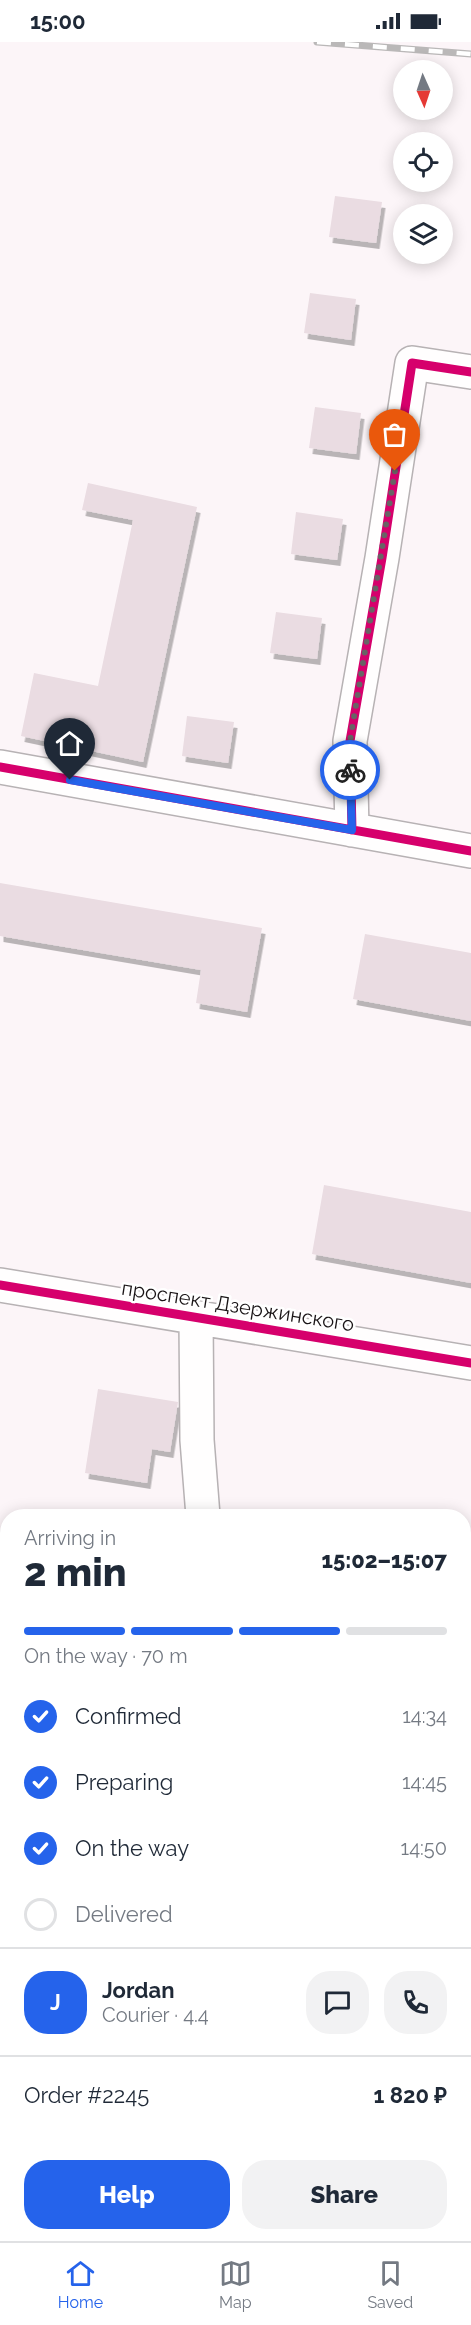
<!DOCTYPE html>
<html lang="en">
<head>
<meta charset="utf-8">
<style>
	body { margin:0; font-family:Raleway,sans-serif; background:#f2f2f3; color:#1f2937; height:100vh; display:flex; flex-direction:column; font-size:22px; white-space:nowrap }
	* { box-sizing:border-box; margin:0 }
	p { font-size:20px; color:#747a83 }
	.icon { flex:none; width:33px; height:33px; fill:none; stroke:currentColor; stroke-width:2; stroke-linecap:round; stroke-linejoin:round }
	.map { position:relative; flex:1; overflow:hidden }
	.drawer { position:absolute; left:0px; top:1467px; width:471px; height:732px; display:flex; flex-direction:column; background:#fff; border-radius:24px 24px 0 0; box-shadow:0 3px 15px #0003 }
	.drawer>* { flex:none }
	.needle { width:39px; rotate:177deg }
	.fabs { position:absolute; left:393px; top:18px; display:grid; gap:12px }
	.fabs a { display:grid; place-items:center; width:60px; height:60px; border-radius:50%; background:#fff; box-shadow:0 3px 15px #0003; font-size:30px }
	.pin { position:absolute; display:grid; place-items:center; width:51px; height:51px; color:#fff; margin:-62px -26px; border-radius:50% 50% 50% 0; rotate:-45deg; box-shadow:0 0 6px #0007 }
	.pin .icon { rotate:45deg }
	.courier { position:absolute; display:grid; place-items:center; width:60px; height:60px; margin:-30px; border:4px solid #2563eb; border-radius:50%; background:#fff; color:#222; box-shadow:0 2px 8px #0007 }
	.headline em { font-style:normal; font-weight:800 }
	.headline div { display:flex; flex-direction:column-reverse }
	.headline { display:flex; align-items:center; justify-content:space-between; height:102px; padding:0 24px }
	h1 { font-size:39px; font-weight:800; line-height:45px }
	.bar { display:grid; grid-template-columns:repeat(4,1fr); gap:9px 6px; align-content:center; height:72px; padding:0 24px }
	.bar i { height:8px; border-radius:4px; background:#e0e1e3 }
	.bar .active { background:#2563eb }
	.bar p { grid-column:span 4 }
	.line { display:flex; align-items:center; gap:15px; padding:0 24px; border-top:2px solid #e0e1e3 }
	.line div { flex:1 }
	.round { display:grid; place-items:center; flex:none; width:63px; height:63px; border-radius:24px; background:#f2f2f3 }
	ol { padding:0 24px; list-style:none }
	li { display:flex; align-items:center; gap:18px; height:66px }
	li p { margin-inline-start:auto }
	li .icon { padding:6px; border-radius:50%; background:#2563eb; color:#fff; stroke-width:4 }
	li:last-child { color:#747a83 }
	li i { width:33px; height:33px; border:3px solid #e0e1e3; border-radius:50% }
	.primary-button { display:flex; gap:12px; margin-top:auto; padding:12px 24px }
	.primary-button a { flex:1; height:69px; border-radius:24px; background:#2563eb; color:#fff; font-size:24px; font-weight:800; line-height:69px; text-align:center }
	.primary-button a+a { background:#f2f2f3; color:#1f2937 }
	.status { display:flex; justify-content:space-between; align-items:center; height:42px; padding:0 30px; background:#fff; direction:ltr }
	.status svg { height:16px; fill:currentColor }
	.dock { display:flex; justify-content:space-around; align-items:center; height:84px; border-top:2px solid #e0e1e3; background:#fff; font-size:16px; color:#747a83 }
	.dock a { display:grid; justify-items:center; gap:3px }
	.dock .active { color:#2563eb }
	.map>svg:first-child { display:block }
	.building { fill:#eadce2; filter:url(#shadow) }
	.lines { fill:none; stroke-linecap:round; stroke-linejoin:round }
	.minor-casing { stroke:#b7b2b4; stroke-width:36 }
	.minor { stroke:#fffefe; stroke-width:33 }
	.rail-casing { stroke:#bab8b8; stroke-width:7 }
	.rail { stroke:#fff; stroke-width:4.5; stroke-dasharray:14; stroke-linecap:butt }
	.cycleway-casing { stroke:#fff; stroke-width:13 }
	.cycleway { stroke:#d6006c; stroke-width:9 }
	.done { stroke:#686365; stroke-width:6; stroke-dasharray:0 10.8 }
	.route { stroke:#2563eb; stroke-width:8 }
	.labels { text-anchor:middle; stroke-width:5; stroke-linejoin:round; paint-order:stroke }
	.street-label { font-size:20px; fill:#191416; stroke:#fff }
</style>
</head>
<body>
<div class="status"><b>15:00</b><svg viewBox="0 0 49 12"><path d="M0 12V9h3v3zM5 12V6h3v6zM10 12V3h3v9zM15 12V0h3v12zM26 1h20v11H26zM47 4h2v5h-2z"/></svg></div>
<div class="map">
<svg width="471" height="2199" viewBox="0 0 471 2199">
	<defs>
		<filter id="shadow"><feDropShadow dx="3.5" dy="6" stdDeviation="0" flood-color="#0004"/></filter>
	</defs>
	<rect width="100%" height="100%" fill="#fcf5f8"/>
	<path class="building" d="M 335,154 L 382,160 L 376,201 L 329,195 Z
		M 310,251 L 356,257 L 351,298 L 304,291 Z
		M 315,365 L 361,371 L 356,412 L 309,406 Z
		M 88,441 L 197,465 L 143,720 L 21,694 L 34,631 L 98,644 L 133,478 L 82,468 Z
		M 296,470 L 343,477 L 337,518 L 291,512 Z
		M 276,570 L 322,576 L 317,617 L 270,611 Z
		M 187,674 L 234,680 L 228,721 L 182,714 Z
		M 0,841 L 262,886 L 247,970 L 196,961 L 201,928 L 0,894 Z
		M 365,892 L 471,911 L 471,979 L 353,957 Z
		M 324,1143 L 471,1170 L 471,1241 L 312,1212 Z
		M 98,1347 L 178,1360 L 170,1410 L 152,1407 L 147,1441 L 85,1431 Z
		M 464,1719 L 471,1720 L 471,1781 L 464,1780 Z
		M 464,2174 L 471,2175 L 471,2199 L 240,2199 L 241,2192 L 464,2192 Z
		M 58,2192 L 118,2192 L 117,2199 L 57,2199 Z"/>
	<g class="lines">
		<g class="minor-casing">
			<path id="minor" d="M 0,725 L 471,809
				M 352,788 L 350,699 L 382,516 L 412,321 L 471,330
				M 0,1243 L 471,1321
				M 196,1276 L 197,1398 L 203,1474
				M 464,1702 L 471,1703
				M 0,1731 L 8,1732
				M 464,1838 L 471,1839
				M 0,1974 L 8,1979
				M 464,2107 L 471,2108
				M 168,2199 L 169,2192"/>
		</g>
		<use href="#minor" class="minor"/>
		<g class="rail-casing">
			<path id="rail" d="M 317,0 L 471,12"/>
		</g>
		<use href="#rail" class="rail"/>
		<g class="cycleway-casing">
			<path id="cycleway" d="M 0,725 L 471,809
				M 352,788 L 350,699 L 382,516 L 412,321 L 471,330
				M 0,1243 L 471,1321"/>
		</g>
		<use href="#cycleway" class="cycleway"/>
	</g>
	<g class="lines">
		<path class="done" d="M 350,728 L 350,699 L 395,429"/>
		<path class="route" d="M 70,738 L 352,788 L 350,728"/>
	</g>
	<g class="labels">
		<g class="street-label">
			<text transform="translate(238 1264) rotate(9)" y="7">проспект Дзержинского</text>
		</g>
	</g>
</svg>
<div class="fabs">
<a><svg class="needle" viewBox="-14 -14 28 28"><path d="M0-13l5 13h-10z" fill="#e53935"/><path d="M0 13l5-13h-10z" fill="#747a83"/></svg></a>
<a><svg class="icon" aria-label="locate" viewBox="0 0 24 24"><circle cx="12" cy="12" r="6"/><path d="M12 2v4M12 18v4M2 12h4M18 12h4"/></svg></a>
<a><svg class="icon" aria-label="layers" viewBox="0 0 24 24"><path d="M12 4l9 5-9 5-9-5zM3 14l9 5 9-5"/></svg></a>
</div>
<div class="pin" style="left:395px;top:429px;background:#ea580c"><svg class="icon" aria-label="bag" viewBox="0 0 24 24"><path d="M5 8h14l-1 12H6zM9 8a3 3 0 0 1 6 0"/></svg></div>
<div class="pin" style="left:70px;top:738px;background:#1f2937"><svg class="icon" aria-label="home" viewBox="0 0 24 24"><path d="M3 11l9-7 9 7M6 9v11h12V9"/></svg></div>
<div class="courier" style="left:350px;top:728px"><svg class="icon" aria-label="bike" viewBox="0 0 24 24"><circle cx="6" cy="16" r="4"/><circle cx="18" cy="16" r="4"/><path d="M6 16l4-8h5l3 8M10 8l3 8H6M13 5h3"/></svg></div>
<section class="drawer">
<div class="headline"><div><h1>2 min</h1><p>Arriving in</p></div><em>15:02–15:07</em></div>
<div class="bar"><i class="active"></i><i class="active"></i><i class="active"></i><i></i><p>On the way · 70 m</p></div>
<ol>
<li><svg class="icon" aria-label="check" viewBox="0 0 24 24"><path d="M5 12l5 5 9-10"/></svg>Confirmed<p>14:34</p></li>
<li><svg class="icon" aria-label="check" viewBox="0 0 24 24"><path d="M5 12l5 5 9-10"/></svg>Preparing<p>14:45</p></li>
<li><svg class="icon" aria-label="check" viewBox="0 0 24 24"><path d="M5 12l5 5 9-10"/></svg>On the way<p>14:50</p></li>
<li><i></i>Delivered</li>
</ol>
<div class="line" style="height:108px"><b class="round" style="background:#2563eb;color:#fff">J</b><div><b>Jordan</b><p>Courier · 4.4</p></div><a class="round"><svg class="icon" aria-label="chat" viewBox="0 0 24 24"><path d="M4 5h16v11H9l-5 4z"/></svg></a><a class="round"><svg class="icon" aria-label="phone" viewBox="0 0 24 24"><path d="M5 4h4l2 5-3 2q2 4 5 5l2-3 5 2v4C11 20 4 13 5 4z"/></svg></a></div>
<div class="line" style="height:78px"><div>Order #2245</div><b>1 820 ₽</b></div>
<div class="primary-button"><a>Help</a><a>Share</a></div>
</section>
</div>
<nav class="dock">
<a class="active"><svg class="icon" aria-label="home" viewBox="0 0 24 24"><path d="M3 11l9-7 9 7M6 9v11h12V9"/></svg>Home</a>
<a><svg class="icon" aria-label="map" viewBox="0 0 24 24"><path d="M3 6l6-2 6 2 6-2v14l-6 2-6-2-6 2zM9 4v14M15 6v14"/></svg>Map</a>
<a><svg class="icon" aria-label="saved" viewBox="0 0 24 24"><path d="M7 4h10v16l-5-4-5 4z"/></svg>Saved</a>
</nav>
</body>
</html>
